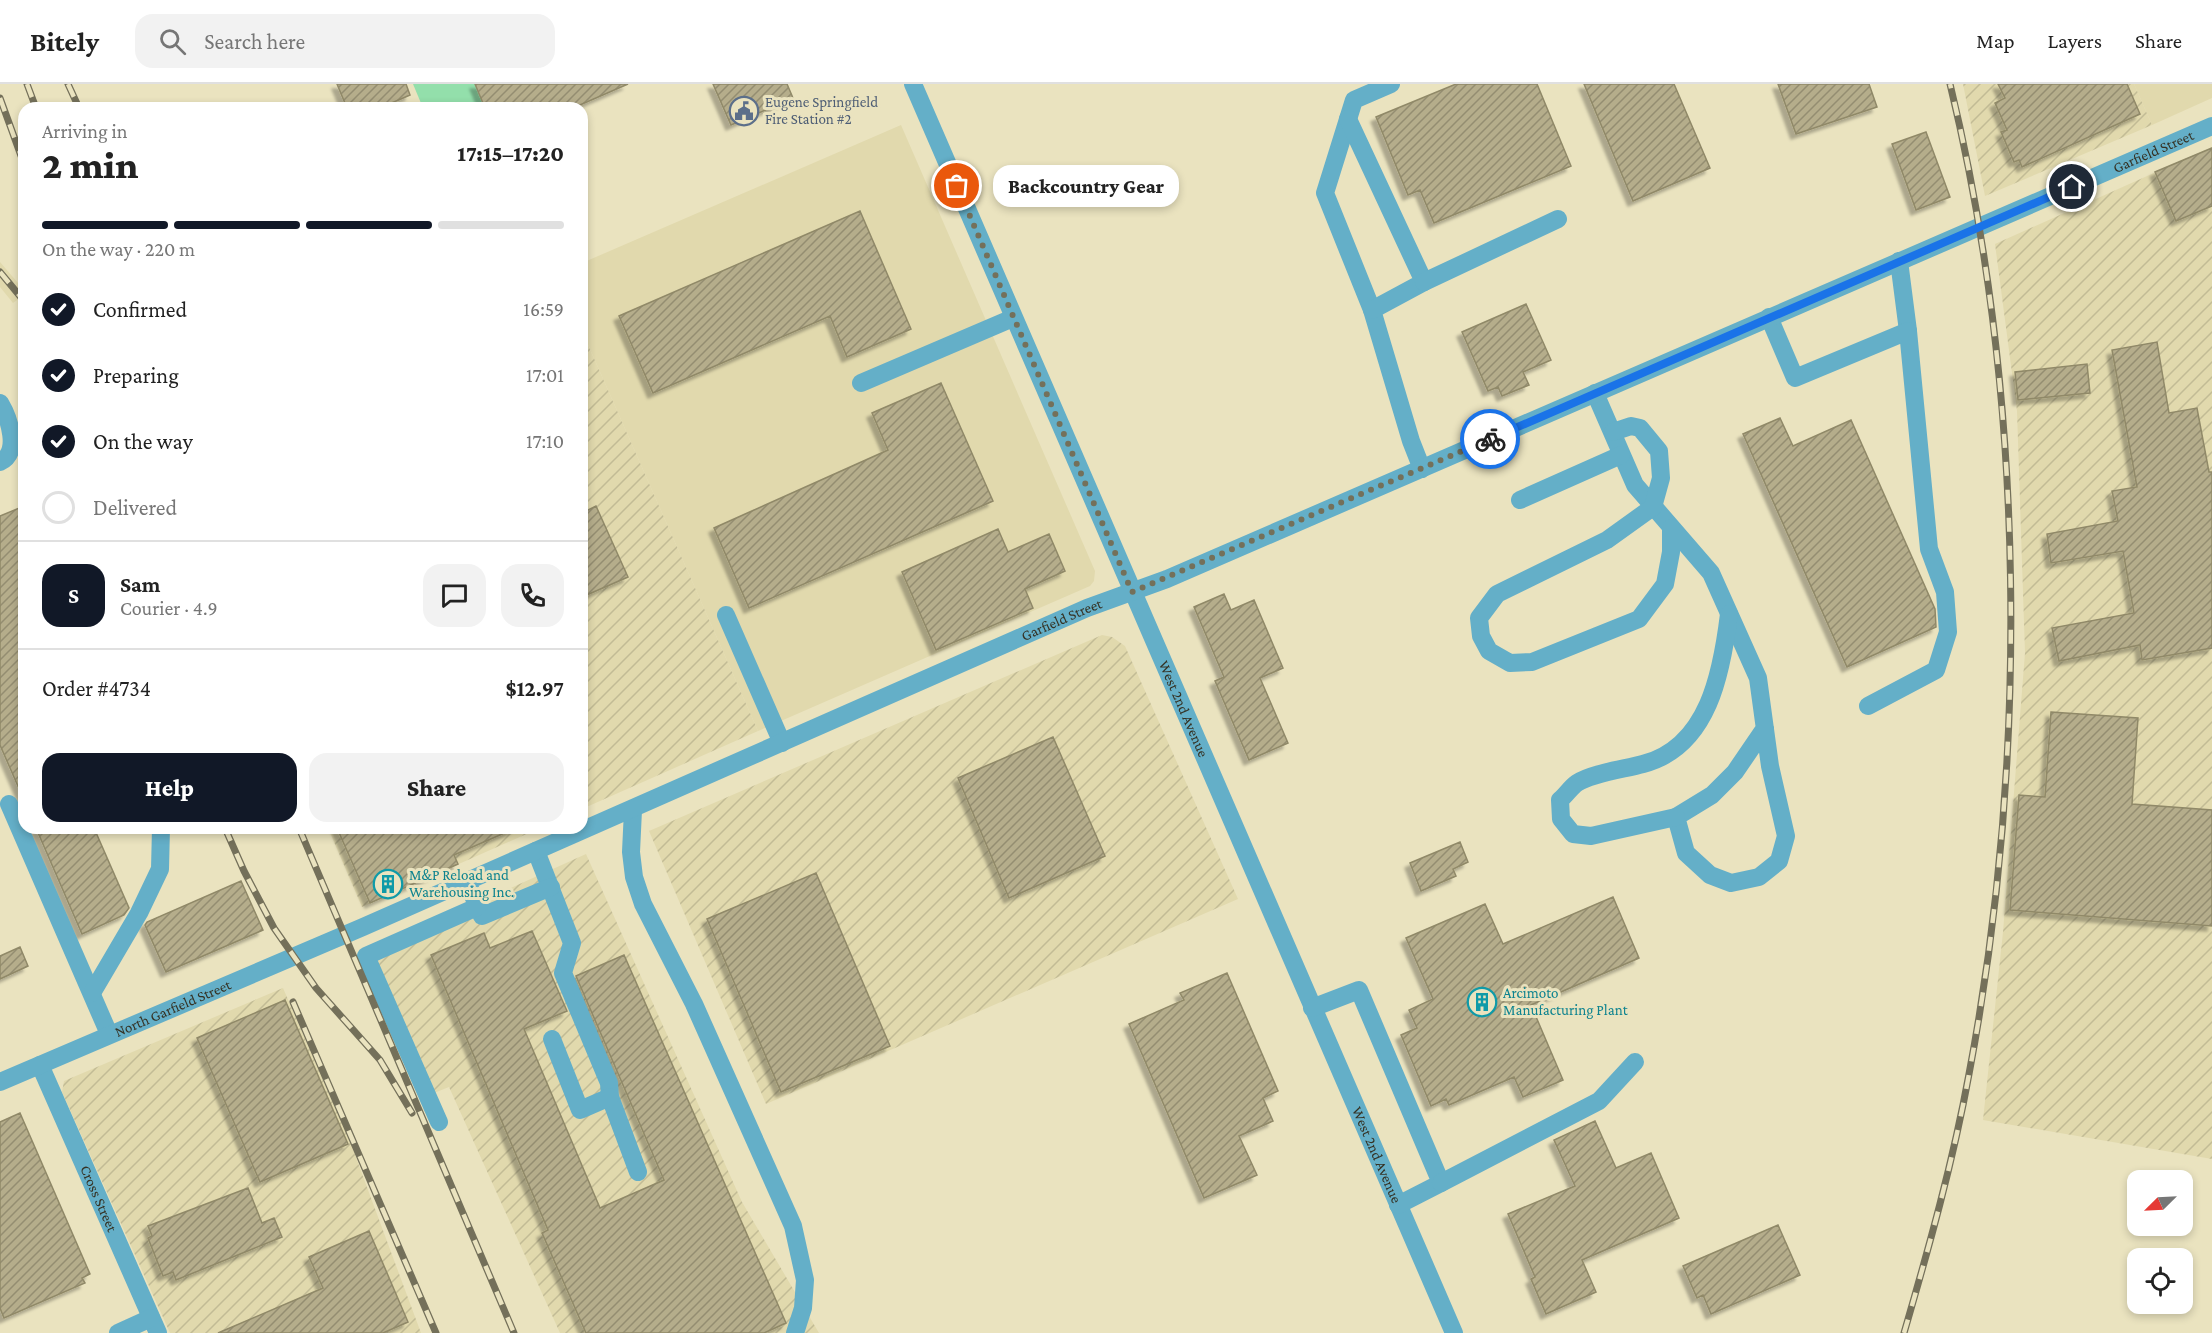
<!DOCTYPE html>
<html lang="en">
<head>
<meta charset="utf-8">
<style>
	body { margin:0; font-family:"Crimson Pro",serif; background:#f2f2f2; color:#222; height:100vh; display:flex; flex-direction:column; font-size:22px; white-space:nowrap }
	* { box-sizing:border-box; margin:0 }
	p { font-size:20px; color:#767676 }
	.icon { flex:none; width:33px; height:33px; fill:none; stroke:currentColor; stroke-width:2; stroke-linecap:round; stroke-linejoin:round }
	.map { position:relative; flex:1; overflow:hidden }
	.drawer { position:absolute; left:18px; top:18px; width:570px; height:732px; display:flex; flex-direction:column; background:#fff; border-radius:18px; box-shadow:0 3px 9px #0003 }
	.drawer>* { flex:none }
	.needle { width:39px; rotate:246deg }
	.buttons { position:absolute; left:2127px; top:1086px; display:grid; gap:12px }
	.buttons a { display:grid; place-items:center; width:66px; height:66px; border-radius:12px; background:#fff; box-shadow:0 3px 9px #0003; font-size:30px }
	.pin { position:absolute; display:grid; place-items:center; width:51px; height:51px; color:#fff; margin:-26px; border:3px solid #fff; border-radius:50%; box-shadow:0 2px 6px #0007 }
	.courier { position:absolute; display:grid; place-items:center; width:60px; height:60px; margin:-30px; border:4px solid #1a73e8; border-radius:50%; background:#fff; color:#222; box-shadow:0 2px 8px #0007 }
	.bubble { position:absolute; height:42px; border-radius:18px; background:#fff; box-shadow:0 3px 9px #0003; font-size:20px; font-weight:800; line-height:42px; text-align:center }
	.summary em { font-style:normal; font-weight:800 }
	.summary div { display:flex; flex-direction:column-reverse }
	.summary { display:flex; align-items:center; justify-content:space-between; height:102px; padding:0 24px }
	h1 { font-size:39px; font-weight:800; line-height:45px }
	.bar { display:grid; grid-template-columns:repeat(4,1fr); gap:9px 6px; align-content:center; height:72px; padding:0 24px }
	.bar i { height:8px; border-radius:4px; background:#e0e0e0 }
	.bar .on { background:#111827 }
	.bar p { grid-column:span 4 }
	.line { display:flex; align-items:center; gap:15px; padding:0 24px; border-top:2px solid #e0e0e0 }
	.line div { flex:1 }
	.round { display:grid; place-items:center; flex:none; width:63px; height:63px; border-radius:18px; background:#f2f2f2 }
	ol { padding:0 24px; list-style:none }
	li { display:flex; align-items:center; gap:18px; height:66px }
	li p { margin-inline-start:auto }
	li .icon { padding:6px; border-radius:50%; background:#111827; color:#fff; stroke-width:4 }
	li:last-child { color:#767676 }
	li i { width:33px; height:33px; border:3px solid #e0e0e0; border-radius:50% }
	.primary-button { display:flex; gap:12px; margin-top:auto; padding:12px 24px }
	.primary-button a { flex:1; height:69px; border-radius:18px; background:#111827; color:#fff; font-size:24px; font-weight:800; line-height:69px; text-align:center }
	.primary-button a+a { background:#f2f2f2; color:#222 }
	header { display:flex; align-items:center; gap:36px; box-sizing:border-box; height:84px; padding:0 30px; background:#fff; border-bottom:2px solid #e0e0e0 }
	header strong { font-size:28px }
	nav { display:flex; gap:33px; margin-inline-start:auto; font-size:21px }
	.search { width:420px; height:54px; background:#f2f2f2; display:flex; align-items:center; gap:15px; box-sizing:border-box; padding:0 21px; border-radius:18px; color:#767676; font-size:22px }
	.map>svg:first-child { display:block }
	.built { fill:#e1d9ad }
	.industrial { fill:url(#industrial-furrows) }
	.green { fill:#93dfab }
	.building { fill:url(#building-hatch); stroke:#908968; stroke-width:1.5; filter:url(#shadow) }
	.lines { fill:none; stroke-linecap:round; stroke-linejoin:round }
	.minor { stroke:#64afc8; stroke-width:18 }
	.rail-casing { stroke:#74705a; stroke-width:7 }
	.rail { stroke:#eae3bf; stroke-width:4.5; stroke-dasharray:14; stroke-linecap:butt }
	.done { stroke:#74705a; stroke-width:6; stroke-dasharray:0 10.8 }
	.route { stroke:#1a73e8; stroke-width:8 }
	.labels { text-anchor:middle; stroke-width:6; stroke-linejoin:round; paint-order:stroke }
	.service-label { font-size:15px; fill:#4e5e75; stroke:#eae3bf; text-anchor:start }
	.street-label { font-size:15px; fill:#353224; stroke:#eae3bf }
	.culture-label { font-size:15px; fill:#0d838f; stroke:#eae3bf; text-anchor:start }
</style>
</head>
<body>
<header>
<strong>Bitely</strong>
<div class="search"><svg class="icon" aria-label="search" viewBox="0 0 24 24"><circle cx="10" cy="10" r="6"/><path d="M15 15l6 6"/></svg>Search here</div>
<nav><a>Map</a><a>Layers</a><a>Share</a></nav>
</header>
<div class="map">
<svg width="2212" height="1249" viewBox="0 0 2212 1249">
	<defs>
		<pattern id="industrial-furrows" width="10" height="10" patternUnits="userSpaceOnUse" patternTransform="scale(1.5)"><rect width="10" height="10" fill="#e1d9ad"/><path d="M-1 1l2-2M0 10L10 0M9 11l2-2" fill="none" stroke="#c2bb95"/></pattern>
		<pattern id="building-hatch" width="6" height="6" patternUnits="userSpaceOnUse" patternTransform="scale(1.5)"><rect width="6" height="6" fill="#b5ad8b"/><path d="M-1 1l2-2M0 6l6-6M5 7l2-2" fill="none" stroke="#948d71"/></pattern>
		<filter id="shadow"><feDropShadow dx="-5" dy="5" stdDeviation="1.5" flood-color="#0004"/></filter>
	</defs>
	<rect width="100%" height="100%" fill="#eae3bf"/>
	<path class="built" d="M 2134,0 L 2212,0 L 2212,14 L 2152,41 Z
		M 901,41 L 1095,487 L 1094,497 L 1090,502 L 758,647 L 582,247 L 582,179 Z
		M 0,178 L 24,206 L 24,211 L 13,219 L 0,203 Z"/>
	<path class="industrial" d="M 1963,0 L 2134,0 L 2152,41 L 1985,112 Z
		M 2212,63 L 2212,1075 L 1983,1036 L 2003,848 L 2025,569 L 2017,327 L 1995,160 Z
		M 582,247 L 758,647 L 582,725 Z
		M 1102,551 L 1112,553 L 1125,562 L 1238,815 L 766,1020 L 649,747 Z
		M 328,744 L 540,744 L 362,823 Z
		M 586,770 L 742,1118 L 819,1249 L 560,1249 L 449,1003 L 434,1009 L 369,868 Z
		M 283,904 L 351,1060 L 421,1249 L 170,1249 L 62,1008 L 64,997 Z"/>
	<path class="green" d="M 413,0 L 475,0 L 485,24 L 423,24 Z"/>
	<path class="building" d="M 337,0 L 406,0 L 410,11 L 380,24 L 347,24 Z
		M 475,0 L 628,0 L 573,24 L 485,24 Z
		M 713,0 L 787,0 L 793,14 L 731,41 Z
		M 1456,0 L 1537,0 L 1571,82 L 1434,139 L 1420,106 L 1408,111 L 1376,33 Z
		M 1584,0 L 1674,0 L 1710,84 L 1633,117 Z
		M 1778,0 L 1869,0 L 1877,23 L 1796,50 Z
		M 1998,0 L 2127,0 L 2140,30 L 2022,83 L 2019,76 L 2014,78 L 2001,48 L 2007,46 L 1995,19 L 2005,14 Z
		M 1926,48 L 1950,113 L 1916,126 L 1892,60 Z
		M 2212,64 L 2212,122 L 2176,137 L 2155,88 Z
		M 860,127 L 911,245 L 847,273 L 830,232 L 653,309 L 619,232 Z
		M 1526,220 L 1551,276 L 1523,288 L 1529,301 L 1502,312 L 1498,303 L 1488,307 L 1462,248 Z
		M 2157,258 L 2169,329 L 2197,324 L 2209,388 L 2212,388 L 2212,564 L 2142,576 L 2140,561 L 2059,577 L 2052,544 L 2134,529 L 2123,467 L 2051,479 L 2047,450 L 2118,437 L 2112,407 L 2137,403 L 2112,266 Z
		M 2087,280 L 2090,309 L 2018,316 L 2015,288 Z
		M 941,299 L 993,417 L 749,524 L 714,444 L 888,366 L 872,329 Z
		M 1780,334 L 1793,362 L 1851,336 L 1935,525 L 1936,543 L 1847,583 L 1743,350 Z
		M 24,422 L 24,716 L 0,661 L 0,432 Z
		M 596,422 L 628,493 L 582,513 L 582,429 Z
		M 998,445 L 1008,468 L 1049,450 L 1065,487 L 1025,505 L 1033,524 L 936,566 L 902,488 Z
		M 1224,510 L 1231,526 L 1254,516 L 1283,584 L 1260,594 L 1288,659 L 1249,676 L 1215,597 L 1224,593 L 1194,523 Z
		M 2051,628 L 2138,634 L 2132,720 L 2212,726 L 2212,842 L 2010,826 L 2019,711 L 2045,713 Z
		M 1053,653 L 1105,772 L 1009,814 L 958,694 Z
		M 36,744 L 94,744 L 129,824 L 124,831 L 82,850 Z
		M 337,744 L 516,744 L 454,771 L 458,780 L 370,819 Z
		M 1460,758 L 1468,778 L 1453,785 L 1456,792 L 1421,807 L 1410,779 Z
		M 816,789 L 890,962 L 781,1008 L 707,835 Z
		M 241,797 L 263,846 L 166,888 L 145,841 L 147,838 Z
		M 1613,813 L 1639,874 L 1531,921 L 1563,996 L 1523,1013 L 1514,993 L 1449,1021 L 1446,1015 L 1431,1022 L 1401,951 L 1417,944 L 1409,926 L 1433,915 L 1406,854 L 1485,820 L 1503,860 Z
		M 532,847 L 567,927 L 524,945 L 600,1124 L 664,1096 L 576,892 L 624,871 L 786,1239 L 764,1249 L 586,1249 L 542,1149 L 548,1146 L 431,871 L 484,849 L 490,864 Z
		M 20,863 L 28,882 L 0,895 L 0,872 Z
		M 1227,889 L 1278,1007 L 1263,1014 L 1273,1037 L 1239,1052 L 1257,1091 L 1204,1114 L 1129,940 L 1184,916 L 1180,909 Z
		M 285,916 L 348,1060 L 260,1098 L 197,954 Z
		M 20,1029 L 90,1190 L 82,1194 L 85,1199 L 4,1234 L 0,1224 L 0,1038 Z
		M 1595,1037 L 1616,1084 L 1651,1069 L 1679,1134 L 1582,1176 L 1596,1208 L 1546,1230 L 1531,1195 L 1535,1193 L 1508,1130 L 1575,1102 L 1554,1056 Z
		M 248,1104 L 262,1139 L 274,1134 L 282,1153 L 176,1196 L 173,1188 L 163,1192 L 148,1154 L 152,1152 L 148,1142 Z
		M 1778,1141 L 1800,1191 L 1711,1230 L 1703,1211 L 1697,1214 L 1683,1182 Z
		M 369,1147 L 408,1238 L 383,1249 L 218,1249 L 323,1204 L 309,1173 Z"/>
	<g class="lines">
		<g class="minor">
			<path id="s1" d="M 913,0 L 1454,1249"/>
			<path d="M 1391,0 L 1354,16 L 1325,109 L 1372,226 L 1411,357 L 1422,385"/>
			<path d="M 1348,35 L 1424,198 L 1372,226"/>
			<path d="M 1899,177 L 1908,247"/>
			<path d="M 1424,198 L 1558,135"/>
			<path d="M 1769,233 L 1795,294 L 1908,247 L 1929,465 L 1945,508 L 1948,548 L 1936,586 L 1868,622"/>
			<path d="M 861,299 L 1013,234"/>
			<path d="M 1595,309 L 1635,401 L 1711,489 L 1758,594 L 1770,682 L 1786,752 L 1779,777 L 1759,793 L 1731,799 L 1710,791 L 1686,769 L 1676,733 L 1712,711 L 1735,688 L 1765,644"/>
			<path d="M 0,319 C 9,334 21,369 0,378"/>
			<path d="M 1613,348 L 1631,342 L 1640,344 L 1659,367 L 1661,394 L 1653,423 L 1607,456 L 1497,510 L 1479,534 L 1481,552 L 1489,567 L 1510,579 L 1532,578 L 1639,535 L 1665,500 L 1671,468 L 1671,444"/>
			<path d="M 1520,416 L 1621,371"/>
			<path d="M 726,531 L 782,659"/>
			<path d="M 9,720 L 109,950"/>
			<path d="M 633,726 L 631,768 L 634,793 L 643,820 L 694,920 L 793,1142 L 805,1196 L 803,1224 L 795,1249"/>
			<path d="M 1676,733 L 1591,752 L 1573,750 L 1561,735 L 1560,716 C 1566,711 1571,703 1577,699 C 1592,689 1625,685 1643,680 C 1709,663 1722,587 1729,530"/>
			<path d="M 536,767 L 572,859 L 563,889 L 609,999 L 610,1013 L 638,1088"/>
			<path d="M 467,798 L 482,832 L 551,803"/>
			<path d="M 92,909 L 139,829 L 160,785 L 161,744"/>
			<path d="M 1312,924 L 1359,906 L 1441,1099 L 1398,1121"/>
			<path d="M 552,955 L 580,1026 L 610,1013"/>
			<path id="s2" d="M 40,981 L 158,1249"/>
			<path id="s3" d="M 0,998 L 363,843 L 1087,524 L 1167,495 L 2212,42"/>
			<path d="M 439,1038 L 366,872 L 477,823"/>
			<path d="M 1441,1099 L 1599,1017 L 1635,978"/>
			<path d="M 118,1249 L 151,1234"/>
		</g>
		<g class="rail-casing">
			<path id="rail" d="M 27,0 L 36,24
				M 68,0 L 79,24
				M 0,14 L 24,80
				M 0,188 L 24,217
				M 225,744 L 244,787 L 274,844 L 316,904 L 380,976 L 412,1029
				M 299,744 L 514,1249
				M 293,918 L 436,1249
				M 1904,1249 C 1929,1163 1953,1078 1969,990 C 2029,673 2026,314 1950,0"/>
		</g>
		<use href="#rail" class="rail"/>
	</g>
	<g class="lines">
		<path class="done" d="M 957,102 L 1132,508 L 1490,355"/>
		<path class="route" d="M 1490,355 L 2072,103"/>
	</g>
	<defs>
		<g id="civic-ring" transform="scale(1.5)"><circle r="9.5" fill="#eae3bf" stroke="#5c6f8a" stroke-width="1.5"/><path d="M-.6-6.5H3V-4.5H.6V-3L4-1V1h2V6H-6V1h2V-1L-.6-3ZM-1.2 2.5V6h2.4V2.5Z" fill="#5c6f8a"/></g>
		<g id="building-ring" transform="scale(1.5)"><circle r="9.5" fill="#eae3bf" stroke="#0f9aa8" stroke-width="1.5"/><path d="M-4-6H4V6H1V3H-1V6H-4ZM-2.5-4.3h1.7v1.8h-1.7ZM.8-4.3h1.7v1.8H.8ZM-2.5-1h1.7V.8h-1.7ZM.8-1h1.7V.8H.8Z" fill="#0f9aa8"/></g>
	</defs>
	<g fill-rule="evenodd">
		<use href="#civic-ring" x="744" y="27"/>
		<use href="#building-ring" x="388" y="800"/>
		<use href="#building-ring" x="1482" y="918"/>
	</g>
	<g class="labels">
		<g class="service-label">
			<text x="765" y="23">Eugene Springfield<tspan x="765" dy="17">Fire Station #2</tspan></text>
		</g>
		<g class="street-label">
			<text dy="5" stroke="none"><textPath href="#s3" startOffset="2346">Garfield Street</textPath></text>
			<text dy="5" stroke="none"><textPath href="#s3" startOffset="1158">Garfield Street</textPath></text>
			<text dy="5" stroke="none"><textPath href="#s1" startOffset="681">West 2nd Avenue</textPath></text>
			<text dy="5" stroke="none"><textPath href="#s3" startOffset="188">North Garfield Street</textPath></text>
			<text dy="5" stroke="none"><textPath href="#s1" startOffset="1167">West 2nd Avenue</textPath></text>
			<text dy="5" stroke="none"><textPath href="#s2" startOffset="146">Cross Street</textPath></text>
		</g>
		<g class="culture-label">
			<text x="409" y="796">M&amp;P Reload and<tspan x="409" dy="17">Warehousing Inc.</tspan></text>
			<text x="1503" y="914">Arcimoto<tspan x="1503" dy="17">Manufacturing Plant</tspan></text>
		</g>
	</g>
</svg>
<div class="buttons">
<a><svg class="needle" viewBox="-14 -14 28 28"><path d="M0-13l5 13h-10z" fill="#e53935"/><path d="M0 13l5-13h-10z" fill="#767676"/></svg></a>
<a><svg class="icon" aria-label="locate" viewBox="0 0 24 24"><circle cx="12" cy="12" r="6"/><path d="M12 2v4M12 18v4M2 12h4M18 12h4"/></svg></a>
</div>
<div class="pin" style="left:957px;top:102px;background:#ea580c"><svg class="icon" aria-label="bag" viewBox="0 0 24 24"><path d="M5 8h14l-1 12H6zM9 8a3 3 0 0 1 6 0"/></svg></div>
<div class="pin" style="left:2072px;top:103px;background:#1f2937"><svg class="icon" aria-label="home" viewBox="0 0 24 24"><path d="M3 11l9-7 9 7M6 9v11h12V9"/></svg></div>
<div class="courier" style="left:1490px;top:355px"><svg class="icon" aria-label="bike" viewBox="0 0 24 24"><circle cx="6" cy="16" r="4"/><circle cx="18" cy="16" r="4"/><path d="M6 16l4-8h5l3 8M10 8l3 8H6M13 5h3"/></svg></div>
<div class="bubble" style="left:993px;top:81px;width:186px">Backcountry Gear</div>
<section class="drawer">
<div class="summary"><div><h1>2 min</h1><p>Arriving in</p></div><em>17:15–17:20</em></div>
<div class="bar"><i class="on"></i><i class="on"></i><i class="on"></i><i></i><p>On the way · 220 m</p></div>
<ol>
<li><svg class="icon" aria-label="check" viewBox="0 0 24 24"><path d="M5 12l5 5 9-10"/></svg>Confirmed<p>16:59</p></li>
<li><svg class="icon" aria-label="check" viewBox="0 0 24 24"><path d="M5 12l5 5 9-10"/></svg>Preparing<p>17:01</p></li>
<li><svg class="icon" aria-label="check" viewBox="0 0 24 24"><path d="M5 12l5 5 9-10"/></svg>On the way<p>17:10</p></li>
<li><i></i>Delivered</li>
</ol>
<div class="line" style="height:108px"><b class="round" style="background:#111827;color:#fff">S</b><div><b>Sam</b><p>Courier · 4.9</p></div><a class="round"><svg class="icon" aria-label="chat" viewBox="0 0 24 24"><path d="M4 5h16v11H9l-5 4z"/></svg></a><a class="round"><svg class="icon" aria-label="phone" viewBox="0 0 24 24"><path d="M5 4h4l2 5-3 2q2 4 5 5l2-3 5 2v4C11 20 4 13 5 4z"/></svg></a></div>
<div class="line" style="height:78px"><div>Order #4734</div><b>$12.97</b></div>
<div class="primary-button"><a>Help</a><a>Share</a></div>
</section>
</div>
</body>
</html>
